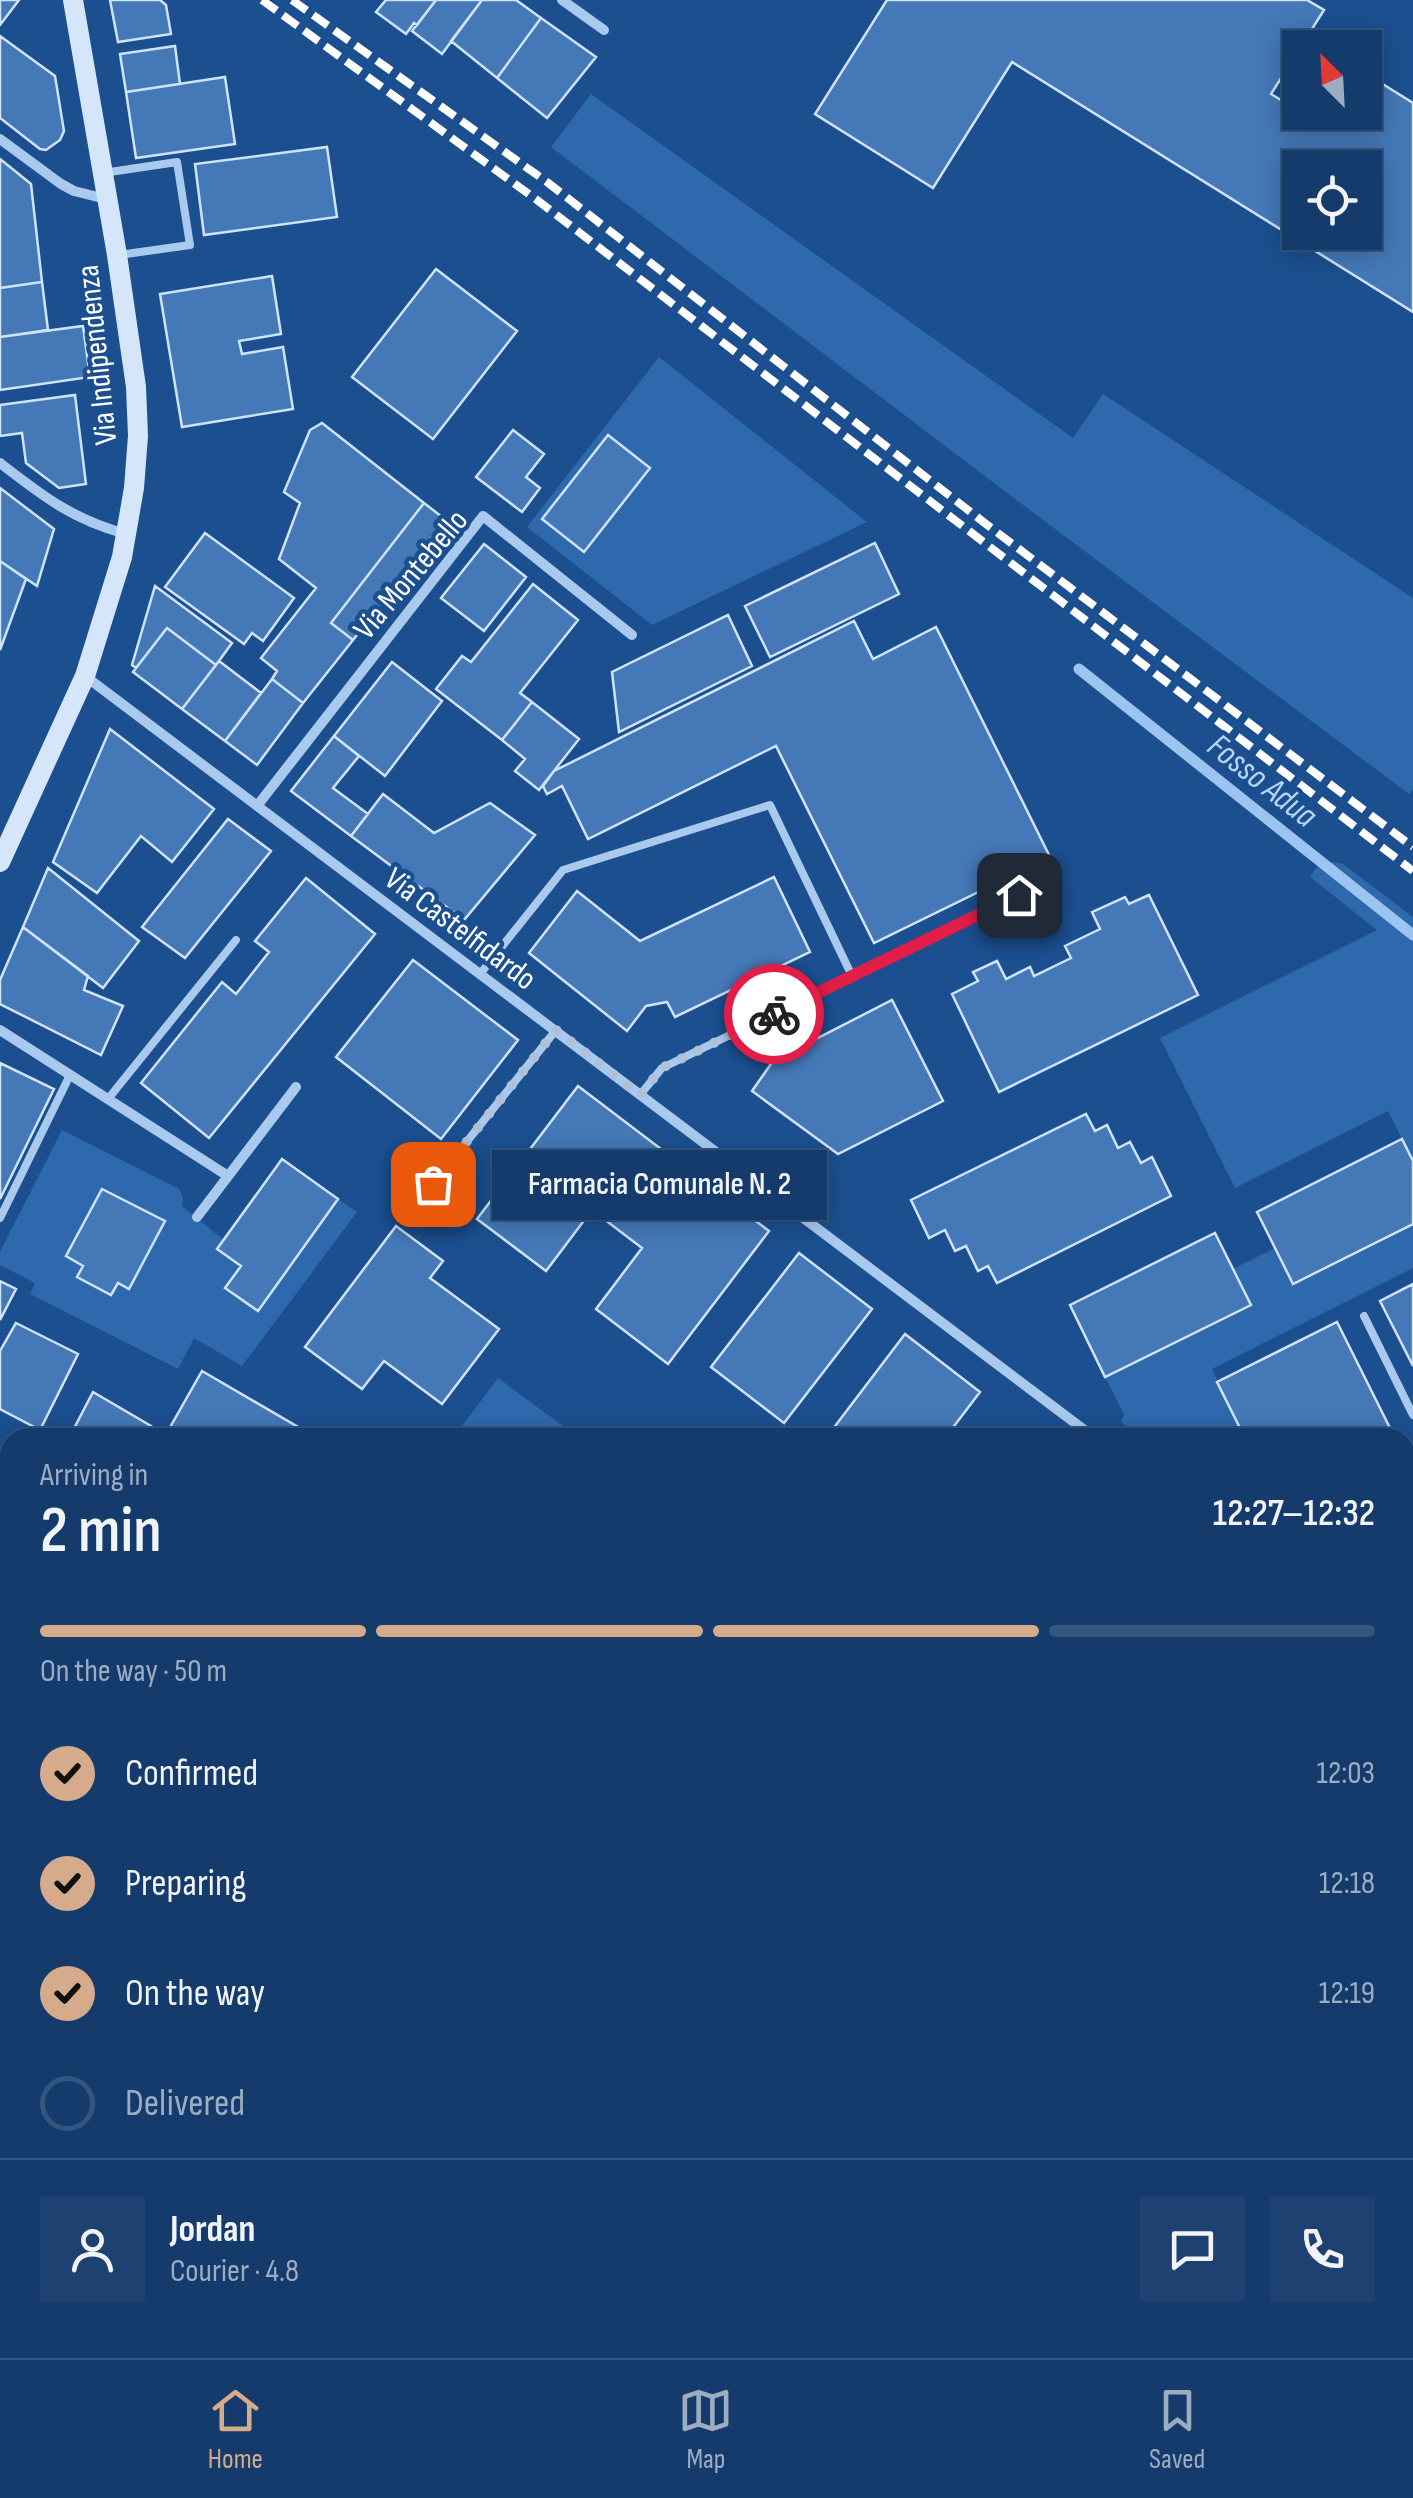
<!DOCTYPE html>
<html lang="en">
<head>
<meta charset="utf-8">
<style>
	body { margin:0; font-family:"Sofia Sans Condensed",sans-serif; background:#1d4271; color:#f1f3f6; height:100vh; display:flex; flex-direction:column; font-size:38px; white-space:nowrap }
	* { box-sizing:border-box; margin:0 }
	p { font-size:32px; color:#9dadc1 }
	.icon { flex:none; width:55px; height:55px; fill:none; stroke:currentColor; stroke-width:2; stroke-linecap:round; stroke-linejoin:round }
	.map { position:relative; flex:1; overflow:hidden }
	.drawer { position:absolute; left:0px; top:1428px; width:1415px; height:932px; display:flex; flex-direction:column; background:#143b6b; border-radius:30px 30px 0 0; box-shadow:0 5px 25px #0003,0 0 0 2px #33557e }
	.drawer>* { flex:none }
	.needle { width:65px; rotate:336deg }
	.fabs { position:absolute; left:1282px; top:30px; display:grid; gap:20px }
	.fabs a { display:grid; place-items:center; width:100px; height:100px; border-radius:0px; background:#143b6b; box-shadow:0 5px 25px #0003,0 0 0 2px #33557e; font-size:50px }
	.pin { position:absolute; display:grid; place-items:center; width:85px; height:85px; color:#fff; margin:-42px; border-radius:20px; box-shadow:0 5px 15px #0006 }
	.courier { position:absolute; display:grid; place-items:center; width:100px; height:100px; margin:-50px; border:8px solid #e11d48; border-radius:50%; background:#fff; color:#222; box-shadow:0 2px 12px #0007 }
	.bubble { position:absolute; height:70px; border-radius:0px; background:#143b6b; box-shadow:0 5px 25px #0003,0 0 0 2px #33557e; font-size:32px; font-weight:600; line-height:70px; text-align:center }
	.head em { font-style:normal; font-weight:600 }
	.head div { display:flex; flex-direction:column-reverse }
	.head { display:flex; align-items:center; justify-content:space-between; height:170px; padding:0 40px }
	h1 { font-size:65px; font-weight:600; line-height:75px }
	.bar { display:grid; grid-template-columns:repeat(4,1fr); gap:15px 10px; align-content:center; height:120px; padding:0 40px }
	.bar i { height:12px; border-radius:8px; background:#33557e }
	.bar .selected { background:#d6ab8b }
	.bar p { grid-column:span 4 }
	.line { display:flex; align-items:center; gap:25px; padding:0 40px; border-top:2px solid #33557e }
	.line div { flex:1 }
	.round { display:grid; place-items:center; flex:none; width:105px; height:105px; border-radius:0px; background:#1d4271 }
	ol { padding:0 40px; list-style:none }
	li { display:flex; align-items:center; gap:30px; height:110px }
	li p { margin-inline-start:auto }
	li .icon { padding:10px; border-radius:50%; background:#d6ab8b; color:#111; stroke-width:4 }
	li:last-child { color:#9dadc1 }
	li i { width:55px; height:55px; border:5px solid #33557e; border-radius:50% }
	.tab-bar { display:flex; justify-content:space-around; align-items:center; height:140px; border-top:2px solid #33557e; background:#143b6b; font-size:28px; color:#9dadc1 }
	.tab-bar a { display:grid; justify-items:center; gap:5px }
	.tab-bar .selected { color:#d6ab8b }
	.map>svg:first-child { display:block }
	.green { fill:#2e69ad; fill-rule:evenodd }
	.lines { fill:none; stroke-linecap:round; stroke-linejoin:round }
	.stream { stroke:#9cc4f0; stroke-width:11 }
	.building { fill:#4478b7; stroke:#cfe3fa; stroke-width:2.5; fill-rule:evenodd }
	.lane { stroke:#a9c9ee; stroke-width:8 }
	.street { stroke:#a9c9ee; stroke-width:10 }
	.secondary { stroke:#d6e6fa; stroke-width:20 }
	.rail { stroke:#fff; stroke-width:8; stroke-dasharray:18 8; stroke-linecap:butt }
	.done { stroke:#afc1d8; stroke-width:10; stroke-dasharray:0 18 }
	.route { stroke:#e11d48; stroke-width:12 }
	.labels { text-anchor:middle; stroke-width:9; stroke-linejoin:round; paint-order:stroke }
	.street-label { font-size:32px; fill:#fff; stroke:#1b4f8f }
	.water-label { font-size:35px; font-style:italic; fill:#b5d3f5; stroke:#1b4f8f }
</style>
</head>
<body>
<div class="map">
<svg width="1413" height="2358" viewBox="0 0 1413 2358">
	<rect width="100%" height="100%" fill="#1b4f8f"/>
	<path class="green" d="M 591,94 L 1073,438 L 1103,394 L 1413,598 L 1413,789 L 1409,794 L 1027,508 L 551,147 Z
		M 659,357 L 867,522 L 652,625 L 527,527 ZM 608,436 L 650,468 L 585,552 L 542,519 Z
		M 1332,862 L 1343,864 L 1413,917 L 1413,1161 L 1388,1111 L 1235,1188 L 1160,1038 L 1377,930 L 1310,877 L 1316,868 Z
		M 62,1130 L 179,1189 L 183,1197 L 182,1206 L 224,1240 L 218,1250 L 241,1266 L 226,1288 L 257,1311 L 338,1199 L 357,1212 L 242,1366 L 194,1338 L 178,1369 L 30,1294 L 35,1283 L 0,1265 L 0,1252 ZM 102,1189 L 165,1221 L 129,1289 L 118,1283 L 111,1295 L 77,1277 L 83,1266 L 66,1256 Z
		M 1413,1224 L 1413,1268 L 1212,1369 L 1245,1437 L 1141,1437 L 1121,1422 L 1124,1414 L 1105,1377 L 1250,1305 L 1233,1269 L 1275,1248 L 1293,1283 Z
		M 498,1378 L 578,1437 L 454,1437 Z
		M 0,1985 L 10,2005 L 10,2046 L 0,2051 L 0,2037 L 2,2035 L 0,2031 Z
		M 1413,2061 L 1413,2141 L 1405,2125 L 1405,2065 Z
		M 10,2071 L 10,2131 L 0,2136 L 0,2077 Z
		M 1413,2165 L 1413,2358 L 1040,2358 L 1036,2350 L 1405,2350 L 1405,2169 Z"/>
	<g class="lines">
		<path class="stream" d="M 1079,669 L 1413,935"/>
	</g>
	<path class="building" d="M 0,0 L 19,0 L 0,25 Z
		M 110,0 L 160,0 L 166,5 L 171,34 L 118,42 Z
		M 386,0 L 385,0 L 436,0 L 417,25 L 414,23 L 406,34 L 376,12 Z
		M 436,0 L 482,0 L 442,54 L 412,31 Z
		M 482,0 L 516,0 L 541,18 L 497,78 L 451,41 Z
		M 887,0 L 1307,0 L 1324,10 L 1271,94 L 1286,103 L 1300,81 L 1300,112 L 1365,112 L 1365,73 L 1413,103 L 1413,312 L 1012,62 L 933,188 L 815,114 ZM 1300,168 L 1365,168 L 1365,232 L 1300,232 Z
		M 541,18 L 596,57 L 547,118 L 497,78 Z
		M 0,36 L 55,76 L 64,131 L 60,140 L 46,150 L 40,149 L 0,118 Z
		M 175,46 L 180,84 L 126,92 L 120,54 Z
		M 225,77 L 235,144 L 136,158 L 126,92 Z
		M 327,147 L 337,217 L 204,235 L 195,164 Z
		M 0,159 L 31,184 L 42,282 L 0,288 Z
		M 436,269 L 517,331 L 433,439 L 352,377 Z
		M 272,276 L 281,334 L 239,341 L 242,354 L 283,347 L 293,409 L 182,427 L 160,294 Z
		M 42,282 L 48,330 L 0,337 L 0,288 Z
		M 83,326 L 90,377 L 0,390 L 0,337 Z
		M 75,395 L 86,484 L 59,488 L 26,463 L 22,433 L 0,436 L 0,405 Z
		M 322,423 L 424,503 L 331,623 L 353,640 L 303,703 L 272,679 L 277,671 L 261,658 L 316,588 L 279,559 L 300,503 L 284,492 L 310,430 Z
		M 513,430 L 544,454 L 526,477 L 540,488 L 522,512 L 476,477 Z
		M 608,435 L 650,468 L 584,552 L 542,519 Z
		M 0,488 L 54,529 L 37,586 L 0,561 Z
		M 424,503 L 446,520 L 353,640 L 331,623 Z
		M 205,533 L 294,598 L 263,641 L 252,633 L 244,644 L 165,587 Z
		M 875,543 L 899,594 L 770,657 L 745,606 Z
		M 484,544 L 526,577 L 484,631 L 441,598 Z
		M 0,561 L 26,579 L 0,650 Z
		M 533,584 L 578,620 L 520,693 L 532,702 L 502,740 L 436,689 L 462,656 L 471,662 Z
		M 155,586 L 232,643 L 216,665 L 167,628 L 136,668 L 132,665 Z
		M 728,615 L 752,666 L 619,732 L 612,672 Z
		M 854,621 L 873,659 L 936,627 L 1050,857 L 874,943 L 776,746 L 588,839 L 562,786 L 547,794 L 543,786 L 554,771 Z
		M 167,628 L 216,665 L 182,709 L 133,672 Z
		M 219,661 L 261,693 L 225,741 L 182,709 Z
		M 392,662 L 442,701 L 385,776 L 334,736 Z
		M 272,679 L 303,703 L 257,765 L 225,741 Z
		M 532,702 L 579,739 L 539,790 L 515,771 L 525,759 L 502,740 Z
		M 110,729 L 214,809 L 172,862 L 141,836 L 97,893 L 53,862 Z
		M 334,736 L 359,756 L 333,788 L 368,814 L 351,836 L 291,791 Z
		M 383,794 L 434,833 L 490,803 L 535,835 L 464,920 L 351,836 Z
		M 228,819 L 271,851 L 185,958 L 142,927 Z
		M 48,868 L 139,941 L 103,988 L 23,927 Z
		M 774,877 L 810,952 L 675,1017 L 667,1002 L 646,1006 L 627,1031 L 529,953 L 577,891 L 640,941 Z
		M 306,878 L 375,934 L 209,1138 L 141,1083 L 222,982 L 236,994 L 269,952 L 255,941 Z
		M 1149,895 L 1198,995 L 999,1092 L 952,994 L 978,981 L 973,972 L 997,961 L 1006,979 L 1030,967 L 1034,976 L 1071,958 L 1065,946 L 1100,929 L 1092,912 L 1125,897 L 1129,904 Z
		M 23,927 L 88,976 L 84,990 L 123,1006 L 101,1055 L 0,1004 L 0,980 Z
		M 413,960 L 518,1040 L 441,1139 L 336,1057 Z
		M 892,1000 L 943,1101 L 838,1154 L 752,1091 L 773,1061 Z
		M 0,1063 L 54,1089 L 0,1199 Z
		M 578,1086 L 769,1231 L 668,1364 L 596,1309 L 642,1248 L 592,1210 L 546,1271 L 477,1219 Z
		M 1086,1114 L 1095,1131 L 1107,1125 L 1118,1148 L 1130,1142 L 1141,1163 L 1152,1157 L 1171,1196 L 997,1283 L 988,1266 L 978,1271 L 966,1246 L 955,1251 L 945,1230 L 929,1238 L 911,1200 Z
		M 1402,1139 L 1413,1161 L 1413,1224 L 1293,1284 L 1257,1212 Z
		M 282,1159 L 338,1199 L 258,1311 L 225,1288 L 241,1266 L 217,1249 Z
		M 102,1189 L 165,1221 L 129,1289 L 118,1283 L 111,1295 L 77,1277 L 83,1266 L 66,1256 Z
		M 396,1226 L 443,1261 L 430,1278 L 499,1329 L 442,1404 L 384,1361 L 362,1389 L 305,1347 Z
		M 1215,1233 L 1251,1305 L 1105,1377 L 1070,1305 Z
		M 799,1253 L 872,1309 L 784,1423 L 711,1367 Z
		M 0,1281 L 16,1289 L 0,1320 Z
		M 1413,1284 L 1413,1366 L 1380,1301 Z
		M 1337,1322 L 1395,1438 L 1245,1438 L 1217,1382 Z
		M 16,1323 L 78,1354 L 40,1430 L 0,1409 L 0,1351 Z
		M 905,1334 L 980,1392 L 945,1438 L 826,1438 Z
		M 202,1371 L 317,1438 L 164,1438 Z
		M 93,1392 L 151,1426 L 144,1438 L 69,1438 Z
		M 1413,1487 L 1413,1577 L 1405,1560 L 1405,1490 Z
		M 0,1523 L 7,1527 L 10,1525 L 10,1618 L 0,1612 Z
		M 0,1723 L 10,1743 L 10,1752 L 0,1757 Z
		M 1413,1779 L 1413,1868 L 1405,1872 L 1405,1782 Z
		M 10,1862 L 10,1923 L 0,1903 L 0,1867 Z
		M 1405,2125 L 1413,2141 L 1413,2165 L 1405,2169 Z
		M 10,2177 L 10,2252 L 0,2257 L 0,2182 Z
		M 10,2309 L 10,2350 L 89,2350 L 73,2358 L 9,2358 L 0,2339 L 0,2313 Z
		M 282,2350 L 438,2350 L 440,2355 L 434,2358 L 286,2358 Z
		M 504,2350 L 543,2350 L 546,2358 L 487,2358 Z
		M 880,2350 L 975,2350 L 979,2358 L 863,2358 Z"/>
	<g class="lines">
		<path class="lane" d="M 103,173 L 177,162 L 190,245 L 119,255
			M 480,974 L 563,870 L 770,805 L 852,976
			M 640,1095 L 662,1068 L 1019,895
			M 108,1099 L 236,940
			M 433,1184 L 556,1030
			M 0,1218 L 70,1075
			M 1364,1316 L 1413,1415
			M 1405,1461 L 1413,1458
			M 0,2160 L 10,2155"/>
		<path class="street" d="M 562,0 L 604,30
			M 0,139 L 61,184 L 74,191 L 106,199
			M 0,463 C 44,497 72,519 126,534
			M 85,676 L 1095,1438
			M 257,806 L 483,516 L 632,635
			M 0,1030 L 228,1176
			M 197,1217 L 296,1087
			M 0,1456 L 10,1461
			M 1405,1671 L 1413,1677
			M 1405,1722 L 1413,1718
			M 0,1950 L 5,1953 L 10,1962
			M 1405,2040 L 1413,2036
			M 140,2358 L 156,2350
			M 768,2358 L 784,2350"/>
		<path class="secondary" d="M 0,862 L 85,676 L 122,557 L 134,488 L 138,436 L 136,387 L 117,255 L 73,0"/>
		<path class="rail" d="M 262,0 L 537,200 L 1413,871
			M 292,0 L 547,182 L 986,524 L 1413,847"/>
	</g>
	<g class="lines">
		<path class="done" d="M 433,1184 L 556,1030 L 640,1095 L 662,1068 L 774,1014"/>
		<path class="route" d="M 774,1014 L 1019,895"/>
	</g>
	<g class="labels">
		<g class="street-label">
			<text transform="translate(96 355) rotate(-96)" y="11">Via Indipendenza</text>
			<text transform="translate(410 574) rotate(-50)" y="11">Via Montebello</text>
			<text transform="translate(461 928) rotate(37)" y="11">Via Castelfidardo</text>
		</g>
		<g class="water-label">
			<text transform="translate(1263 780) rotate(38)" y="12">Fosso Adua</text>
		</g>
	</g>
</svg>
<div class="fabs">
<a><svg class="needle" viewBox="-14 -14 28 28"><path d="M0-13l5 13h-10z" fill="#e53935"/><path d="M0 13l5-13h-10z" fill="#9dadc1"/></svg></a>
<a><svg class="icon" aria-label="locate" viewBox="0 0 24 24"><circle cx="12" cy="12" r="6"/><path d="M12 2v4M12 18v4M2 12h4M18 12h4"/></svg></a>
</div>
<div class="pin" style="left:433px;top:1184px;background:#ea580c"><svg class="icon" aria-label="bag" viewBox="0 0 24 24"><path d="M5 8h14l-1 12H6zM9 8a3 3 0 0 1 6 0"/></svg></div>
<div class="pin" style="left:1019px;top:895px;background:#1f2937"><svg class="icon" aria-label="home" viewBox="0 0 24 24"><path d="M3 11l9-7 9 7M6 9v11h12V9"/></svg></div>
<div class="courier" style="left:774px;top:1014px"><svg class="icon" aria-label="bike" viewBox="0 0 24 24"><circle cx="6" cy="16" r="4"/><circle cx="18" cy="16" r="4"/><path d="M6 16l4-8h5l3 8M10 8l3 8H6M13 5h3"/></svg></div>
<div class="bubble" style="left:492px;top:1150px;width:335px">Farmacia Comunale N. 2</div>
<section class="drawer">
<div class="head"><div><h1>2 min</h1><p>Arriving in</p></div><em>12:27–12:32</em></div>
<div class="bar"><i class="selected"></i><i class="selected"></i><i class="selected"></i><i></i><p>On the way · 50 m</p></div>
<ol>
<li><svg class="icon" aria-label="check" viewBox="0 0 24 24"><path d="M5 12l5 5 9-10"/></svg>Confirmed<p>12:03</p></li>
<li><svg class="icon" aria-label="check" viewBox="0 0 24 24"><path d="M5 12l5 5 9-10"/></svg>Preparing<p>12:18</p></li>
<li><svg class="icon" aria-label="check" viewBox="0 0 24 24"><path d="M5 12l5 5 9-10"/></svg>On the way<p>12:19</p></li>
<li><i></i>Delivered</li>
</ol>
<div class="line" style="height:180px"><a class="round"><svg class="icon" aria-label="person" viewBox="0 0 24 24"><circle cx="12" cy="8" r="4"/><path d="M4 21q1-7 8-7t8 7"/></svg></a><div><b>Jordan</b><p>Courier · 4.8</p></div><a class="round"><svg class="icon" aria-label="chat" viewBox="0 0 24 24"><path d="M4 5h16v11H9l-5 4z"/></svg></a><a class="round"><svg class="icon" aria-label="phone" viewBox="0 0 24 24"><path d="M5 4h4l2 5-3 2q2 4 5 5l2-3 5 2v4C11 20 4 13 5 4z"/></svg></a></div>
</section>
</div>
<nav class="tab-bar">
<a class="selected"><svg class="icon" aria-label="home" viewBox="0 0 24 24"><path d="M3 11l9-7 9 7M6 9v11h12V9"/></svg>Home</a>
<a><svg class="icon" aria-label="map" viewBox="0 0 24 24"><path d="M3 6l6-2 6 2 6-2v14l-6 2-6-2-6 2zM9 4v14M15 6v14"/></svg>Map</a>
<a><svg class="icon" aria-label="saved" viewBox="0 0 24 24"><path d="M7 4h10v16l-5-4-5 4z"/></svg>Saved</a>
</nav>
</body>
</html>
